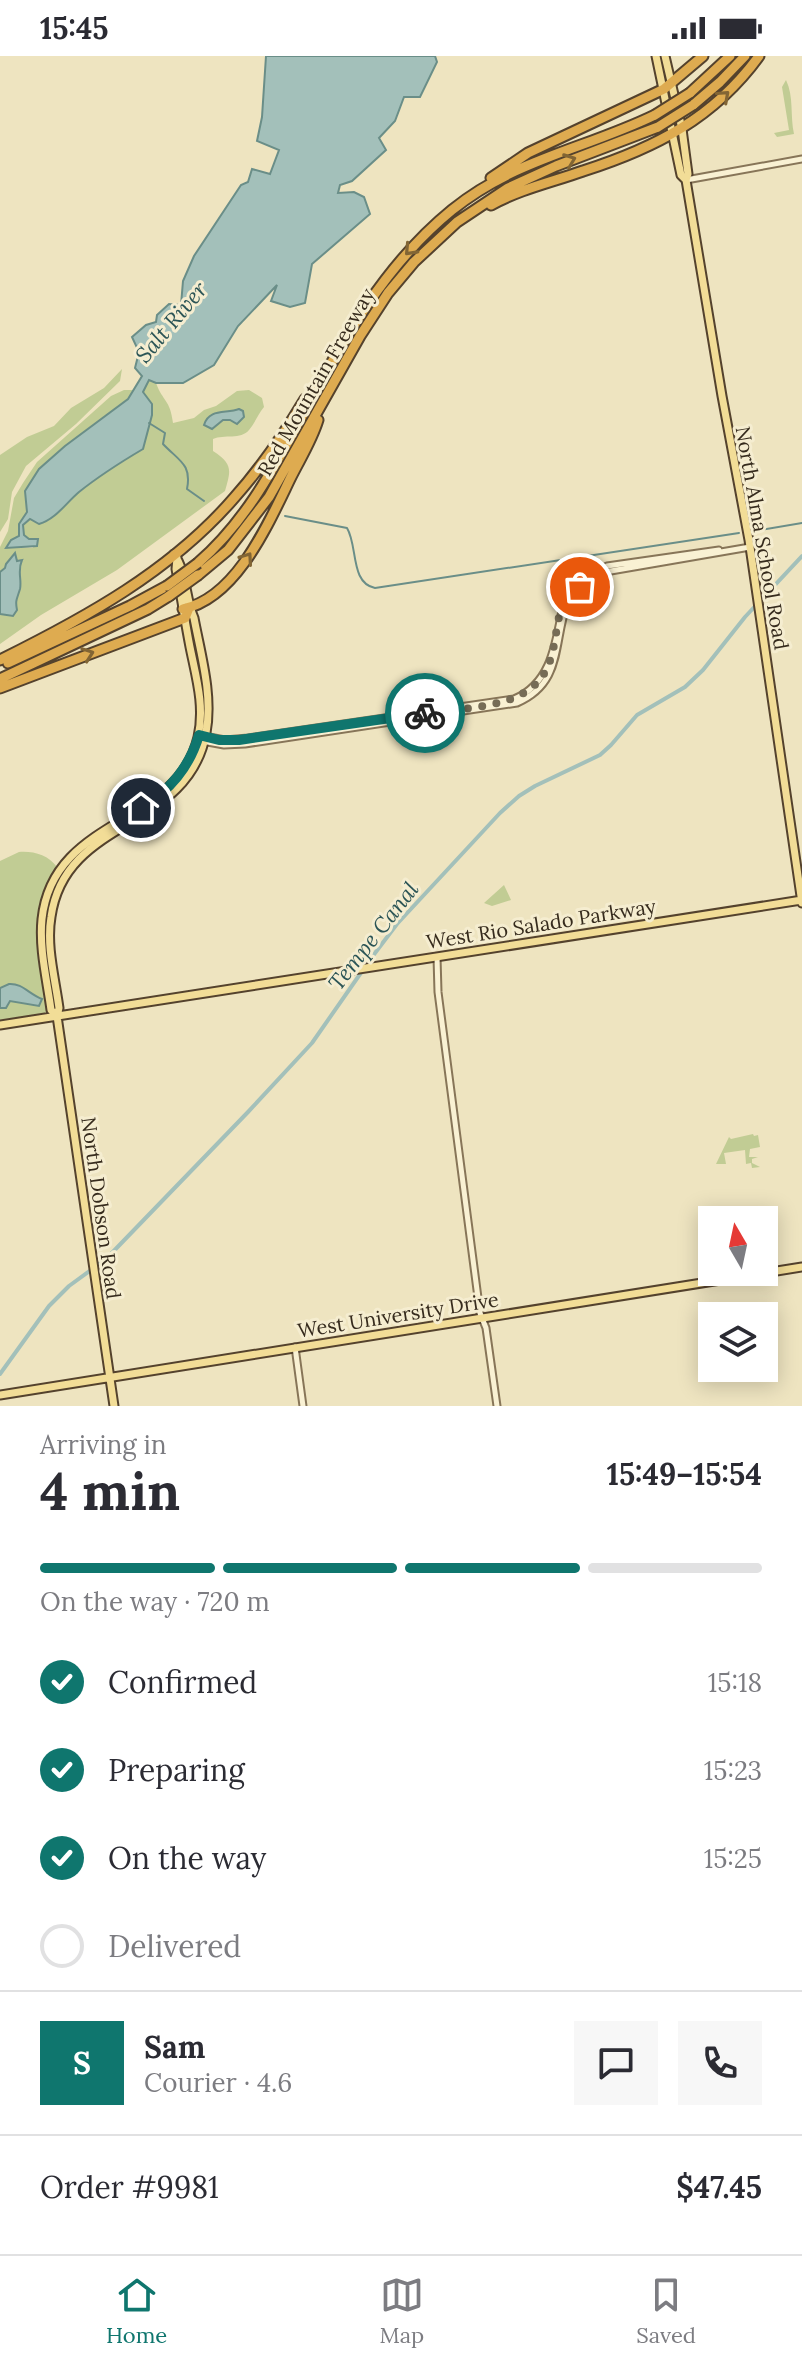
<!DOCTYPE html>
<html lang="en">
<head>
<meta charset="utf-8">
<style>
	body { margin:0; font-family:Lora,serif; background:#f7f7f7; color:#2b2b33; height:100vh; display:flex; flex-direction:column; font-size:30px; white-space:nowrap }
	* { box-sizing:border-box; margin:0 }
	p { font-size:26px; color:#7c7c81 }
	.icon { flex:none; width:44px; height:44px; fill:none; stroke:currentColor; stroke-width:2; stroke-linecap:round; stroke-linejoin:round }
	.map { position:relative; height:1350px; overflow:hidden }
	.sheet { display:flex; flex-direction:column; background:#fff; flex:1 }
	.sheet>* { flex:none }
	.needle { width:52px; rotate:351deg }
	.tools { position:absolute; left:698px; top:1150px; display:grid; gap:16px }
	.tools a { display:grid; place-items:center; width:80px; height:80px; border-radius:0px; background:#fff; box-shadow:0 4px 20px #0003; font-size:40px }
	.pin { position:absolute; display:grid; place-items:center; width:68px; height:68px; color:#fff; margin:-34px; border:4px solid #fff; border-radius:50%; box-shadow:0 2px 8px #0007 }
	.courier { position:absolute; display:grid; place-items:center; width:80px; height:80px; margin:-40px; border:6px solid #0f766e; border-radius:50%; background:#fff; color:#222; box-shadow:0 2px 10px #0007 }
	.headline em { font-style:normal; font-weight:800 }
	.headline div { display:flex; flex-direction:column-reverse }
	.headline { display:flex; align-items:center; justify-content:space-between; height:136px; padding:0 40px }
	h1 { font-size:52px; font-weight:800; line-height:60px }
	.bar { display:grid; grid-template-columns:repeat(4,1fr); gap:12px 8px; align-content:center; height:96px; padding:0 40px }
	.bar i { height:10px; border-radius:6px; background:#e1e1e2 }
	.bar .on { background:#0f766e }
	.bar p { grid-column:span 4 }
	.line { display:flex; align-items:center; gap:20px; padding:0 40px; border-top:2px solid #e1e1e2 }
	.line div { flex:1 }
	.round { display:grid; place-items:center; flex:none; width:84px; height:84px; border-radius:0px; background:#f7f7f7 }
	ol { padding:0 40px; list-style:none }
	li { display:flex; align-items:center; gap:24px; height:88px }
	li p { margin-inline-start:auto }
	li .icon { padding:8px; border-radius:50%; background:#0f766e; color:#fff; stroke-width:4 }
	li:last-child { color:#7c7c81 }
	li i { width:44px; height:44px; border:4px solid #e1e1e2; border-radius:50% }
	.status { display:flex; justify-content:space-between; align-items:center; height:56px; padding:0 40px; background:#fff; direction:ltr }
	.status svg { height:22px; fill:currentColor }
	.tabs { display:flex; justify-content:space-around; align-items:center; height:112px; border-top:2px solid #e1e1e2; background:#fff; font-size:22px; color:#7c7c81 }
	.tabs a { display:grid; justify-items:center; gap:4px }
	.tabs .on { color:#0f766e }
	.map>svg:first-child { display:block }
	.green { fill:#c1cc94 }
	.water { fill:#a3c0ba; stroke:#6a8e88; stroke-width:2 }
	.lines { fill:none; stroke-linecap:round; stroke-linejoin:round }
	.stream { stroke:#6a8e88; stroke-width:2 }
	.canal { stroke:#a3c0ba; stroke-width:4 }
	.minor-casing { stroke:#877558; stroke-width:9 }
	.major-casing { stroke:#54422d; stroke-width:11 }
	.highway-casing { stroke:#54422d; stroke-width:13 }
	.minor { stroke:#f9f1d3; stroke-width:5 }
	.major { stroke:#f2dd97; stroke-width:7 }
	.highway { stroke:#deab50; stroke-width:9 }
	.highway-bridge-casing { stroke:#54422d; stroke-width:13; stroke-linecap:butt }
	.highway-bridge { stroke:#deab50; stroke-width:9 }
	.oneway { stroke:#826534 }
	.done { stroke:#766c56; stroke-width:8; stroke-dasharray:0 14.4 }
	.route { stroke:#0f766e; stroke-width:10 }
	.labels { text-anchor:middle; stroke-width:6; stroke-linejoin:round; paint-order:stroke }
	.street-label { font-size:20px; fill:#362b1d; stroke:#f5edd0 }
	.water-label { font-size:22px; font-style:italic; fill:#2c5556; stroke:#f5edd0 }
</style>
</head>
<body>
<div class="status"><b>15:45</b><svg viewBox="0 0 49 12"><path d="M0 12V9h3v3zM5 12V6h3v6zM10 12V3h3v9zM15 12V0h3v12zM26 1h20v11H26zM47 4h2v5h-2z"/></svg></div>
<div class="map">
<svg width="802" height="1350" viewBox="0 0 802 1350">
	<rect width="100%" height="100%" fill="#eee4c0"/>
	<path class="green" d="M 786,24 C 794,40 790,60 794,78 L 777,81 L 774,77 L 789,74 L 782,31 Z
		M 122,313 L 120,325 L 76,368 L 26,410 L 12,436 L 8,463 L 0,476 L 0,399 L 27,381 L 54,370 L 71,352 L 104,332 Z
		M 149,324 L 156,327 C 163,346 170,343 173,367 L 194,362 L 204,354 L 216,350 L 237,335 L 249,334 L 262,342 L 264,351 C 258,358 255,367 249,374 C 241,384 224,378 213,383 L 213,395 C 233,408 231,414 225,435 L 117,514 L 41,559 L 0,588 L 0,558 L 13,560 L 15,541 L 20,533 L 18,512 L 6,512 L 0,516 L 0,491 L 8,475 L 14,442 L 23,427 L 37,406 L 111,340 L 124,334 L 135,334 L 128,343 L 65,390 L 25,435 L 27,456 L 19,468 L 17,491 L 33,492 L 29,483 L 24,479 L 23,469 L 31,463 L 76,439 L 102,418 L 143,393 L 152,359 L 152,348 L 143,336 Z
		M 19,796 C 34,795 48,799 57,811 L 44,839 L 39,860 L 48,954 L 45,957 L 0,964 L 0,805 Z
		M 504,829 L 511,844 L 492,850 L 484,847 Z
		M 753,1078 L 754,1080 L 758,1079 L 760,1091 L 750,1093 L 749,1101 L 758,1101 L 752,1103 L 752,1107 L 760,1111 L 752,1112 L 751,1107 L 746,1108 L 745,1094 L 724,1097 L 726,1108 L 716,1108 L 729,1081 L 731,1083 Z"/>
	<path class="water" d="M 266,0 L 435,0 L 437,6 L 420,41 L 404,41 L 395,65 L 379,82 L 386,94 L 352,125 L 340,129 L 338,137 L 354,136 L 364,141 L 370,158 L 312,208 L 305,247 L 290,251 L 271,245 L 277,229 L 238,270 L 214,309 L 183,327 L 156,327 L 149,324 L 143,336 L 152,348 L 152,359 L 143,393 C 121,406 99,420 79,436 C 66,447 56,463 39,468 L 30,463 L 23,469 L 24,479 L 29,483 L 38,483 L 37,490 L 6,492 L 11,484 L 19,480 L 19,468 L 27,456 L 25,435 L 39,413 L 65,390 L 128,343 L 142,320 L 135,312 L 139,296 L 132,281 L 146,269 L 156,266 L 157,259 L 169,248 L 181,249 L 183,225 L 194,200 L 241,129 L 248,126 L 252,113 L 270,118 L 279,94 L 257,85 L 262,61 Z
		M 239,353 L 243,355 L 244,361 L 237,368 L 230,364 L 223,364 L 212,373 L 204,369 C 209,352 226,358 239,353 Z
		M 15,497 L 17,505 L 22,504 C 17,515 22,523 20,533 C 17,543 15,544 17,554 L 13,560 L 0,558 L 0,516 L 5,512 L 6,508 Z
		M 9,928 C 22,927 29,938 42,943 L 39,950 L 10,945 L 6,952 L 0,952 L 0,932 Z"/>
	<g class="lines">
		<path class="stream" d="M 149,367 L 165,377 L 163,388 C 179,405 192,408 187,433 L 204,445
			M 285,460 L 347,472 C 358,490 350,527 375,532 L 739,477
			M 755,475 L 802,467"/>
		<path class="canal" d="M 0,1318 L 49,1250 L 69,1230 L 106,1203 L 248,1056 L 312,987 L 372,901 L 397,868 L 500,757 L 519,740 L 535,730 L 600,699 L 611,689 L 637,659 L 685,631 L 703,614 L 745,561 L 802,500"/>
		<g class="minor-casing">
			<path id="minor" d="M 686,124 L 802,103
				M 567,537 L 567,533 L 570,528 L 607,510 L 719,494
				M 204,680 L 225,684 L 248,682 L 514,643 C 557,625 556,575 566,536
				M 202,685 L 224,689 L 245,688 L 517,647 C 563,627 553,588 567,548 L 571,543 L 579,539 L 585,527 L 605,516 L 750,491
				M 437,901 L 438,936 L 480,1257 L 486,1272 L 497,1350
				M 295,1291 L 303,1350"/>
		</g>
		<g class="major-casing">
			<path id="major" d="M 656,0 L 681,119 L 686,124
				M 665,0 L 682,73 L 688,118 L 686,124 L 722,340 L 749,484 L 802,847
				M 57,960 L 51,954 C 47,924 39,893 42,863 C 53,760 177,771 198,681 C 205,650 196,621 190,591 C 185,565 181,539 176,513 L 177,502
				M 0,969 L 802,844
				M 0,1339 L 802,1211
				M 114,1350 L 57,960 L 59,952 C 55,922 46,890 51,861 C 65,760 188,776 206,677 C 213,639 201,599 194,562 C 185,542 187,516 174,498"/>
		</g>
		<g class="highway-casing">
			<path id="highway" d="M 690,37 L 730,0
				M 693,49 L 720,26 L 745,0
				M 491,122 L 528,97 L 664,33 L 703,0
				M 491,149 C 520,133 552,126 583,115 C 655,92 714,62 759,0
				M 198,507 C 244,467 271,417 300,364 C 342,287 382,211 452,154 C 515,103 585,93 655,59
				M 198,519 L 228,494 L 269,441 L 360,280 L 388,237 L 414,206 L 457,166 L 508,132 L 556,110 L 658,71
				M 183,553 C 237,542 269,466 291,421 C 300,403 312,384 318,364
				M 0,604 C 85,562 171,515 234,442 C 261,412 284,378 305,343
				M 8,607 L 130,550 L 167,530
				M 0,623 L 148,553 L 169,540
				M 0,632 L 185,562 L 189,552"/>
		</g>
		<use href="#minor" class="minor"/>
		<use href="#major" class="major"/>
		<use href="#highway" class="highway"/>
		<g class="highway-bridge-casing">
			<path id="highway-bridge" d="M 655,59 L 690,37
				M 658,71 L 693,49
				M 167,530 L 198,507
				M 169,540 L 198,519"/>
		</g>
		<use href="#highway-bridge" class="highway-bridge"/>
	</g>
	<defs><path id="oneway-chevron" d="M-2-3.5L2.5 0L-2 3.5" fill="none" stroke-width="1.6" stroke-linecap="round" stroke-linejoin="round" transform="scale(2)"/></defs>
	<g class="oneway">
		<use href="#oneway-chevron" transform="translate(724 40) rotate(-42)"/>
		<use href="#oneway-chevron" transform="translate(570 104) rotate(-21)"/>
		<use href="#oneway-chevron" transform="translate(410 194) rotate(133)"/>
		<use href="#oneway-chevron" transform="translate(247 502) rotate(-55)"/>
		<use href="#oneway-chevron" transform="translate(88 598) rotate(-20)"/>
	</g>
	<g class="lines">
		<path class="done" d="M 425,657 C 462,652 525,653 545,616 C 554,600 555,580 559,561 C 561,551 565,541 567,531 L 575,527 L 580,531"/>
		<path class="route" d="M 141,752 C 170,734 189,712 199,679 L 219,684 L 239,684 L 425,657"/>
	</g>
	<g class="labels">
		<g class="street-label">
			<text transform="translate(316 326) rotate(-60)" y="7">Red Mountain Freeway</text>
			<text transform="translate(762 482) rotate(80)" y="7">North Alma School Road</text>
			<text transform="translate(541 868) rotate(-9)" y="7">West Rio Salado Parkway</text>
			<text transform="translate(101 1152) rotate(82)" y="7">North Dobson Road</text>
			<text transform="translate(398 1259) rotate(-9)" y="7">West University Drive</text>
		</g>
		<g class="water-label">
			<text transform="translate(171 266) rotate(-50)" y="8">Salt River</text>
			<text transform="translate(373 880) rotate(-52)" y="8">Tempe Canal</text>
		</g>
	</g>
</svg>
<div class="tools">
<a><svg class="needle" viewBox="-14 -14 28 28"><path d="M0-13l5 13h-10z" fill="#e53935"/><path d="M0 13l5-13h-10z" fill="#7c7c81"/></svg></a>
<a><svg class="icon" aria-label="layers" viewBox="0 0 24 24"><path d="M12 4l9 5-9 5-9-5zM3 14l9 5 9-5"/></svg></a>
</div>
<div class="pin" style="left:580px;top:531px;background:#ea580c"><svg class="icon" aria-label="bag" viewBox="0 0 24 24"><path d="M5 8h14l-1 12H6zM9 8a3 3 0 0 1 6 0"/></svg></div>
<div class="pin" style="left:141px;top:752px;background:#1f2937"><svg class="icon" aria-label="home" viewBox="0 0 24 24"><path d="M3 11l9-7 9 7M6 9v11h12V9"/></svg></div>
<div class="courier" style="left:425px;top:657px"><svg class="icon" aria-label="bike" viewBox="0 0 24 24"><circle cx="6" cy="16" r="4"/><circle cx="18" cy="16" r="4"/><path d="M6 16l4-8h5l3 8M10 8l3 8H6M13 5h3"/></svg></div>
</div>
<section class="sheet">
<div class="headline"><div><h1>4 min</h1><p>Arriving in</p></div><em>15:49–15:54</em></div>
<div class="bar"><i class="on"></i><i class="on"></i><i class="on"></i><i></i><p>On the way · 720 m</p></div>
<ol>
<li><svg class="icon" aria-label="check" viewBox="0 0 24 24"><path d="M5 12l5 5 9-10"/></svg>Confirmed<p>15:18</p></li>
<li><svg class="icon" aria-label="check" viewBox="0 0 24 24"><path d="M5 12l5 5 9-10"/></svg>Preparing<p>15:23</p></li>
<li><svg class="icon" aria-label="check" viewBox="0 0 24 24"><path d="M5 12l5 5 9-10"/></svg>On the way<p>15:25</p></li>
<li><i></i>Delivered</li>
</ol>
<div class="line" style="height:144px"><b class="round" style="background:#0f766e;color:#fff">S</b><div><b>Sam</b><p>Courier · 4.6</p></div><a class="round"><svg class="icon" aria-label="chat" viewBox="0 0 24 24"><path d="M4 5h16v11H9l-5 4z"/></svg></a><a class="round"><svg class="icon" aria-label="phone" viewBox="0 0 24 24"><path d="M5 4h4l2 5-3 2q2 4 5 5l2-3 5 2v4C11 20 4 13 5 4z"/></svg></a></div>
<div class="line" style="height:104px"><div>Order #9981</div><b>$47.45</b></div>
</section>
<nav class="tabs">
<a class="on"><svg class="icon" aria-label="home" viewBox="0 0 24 24"><path d="M3 11l9-7 9 7M6 9v11h12V9"/></svg>Home</a>
<a><svg class="icon" aria-label="map" viewBox="0 0 24 24"><path d="M3 6l6-2 6 2 6-2v14l-6 2-6-2-6 2zM9 4v14M15 6v14"/></svg>Map</a>
<a><svg class="icon" aria-label="saved" viewBox="0 0 24 24"><path d="M7 4h10v16l-5-4-5 4z"/></svg>Saved</a>
</nav>
</body>
</html>
